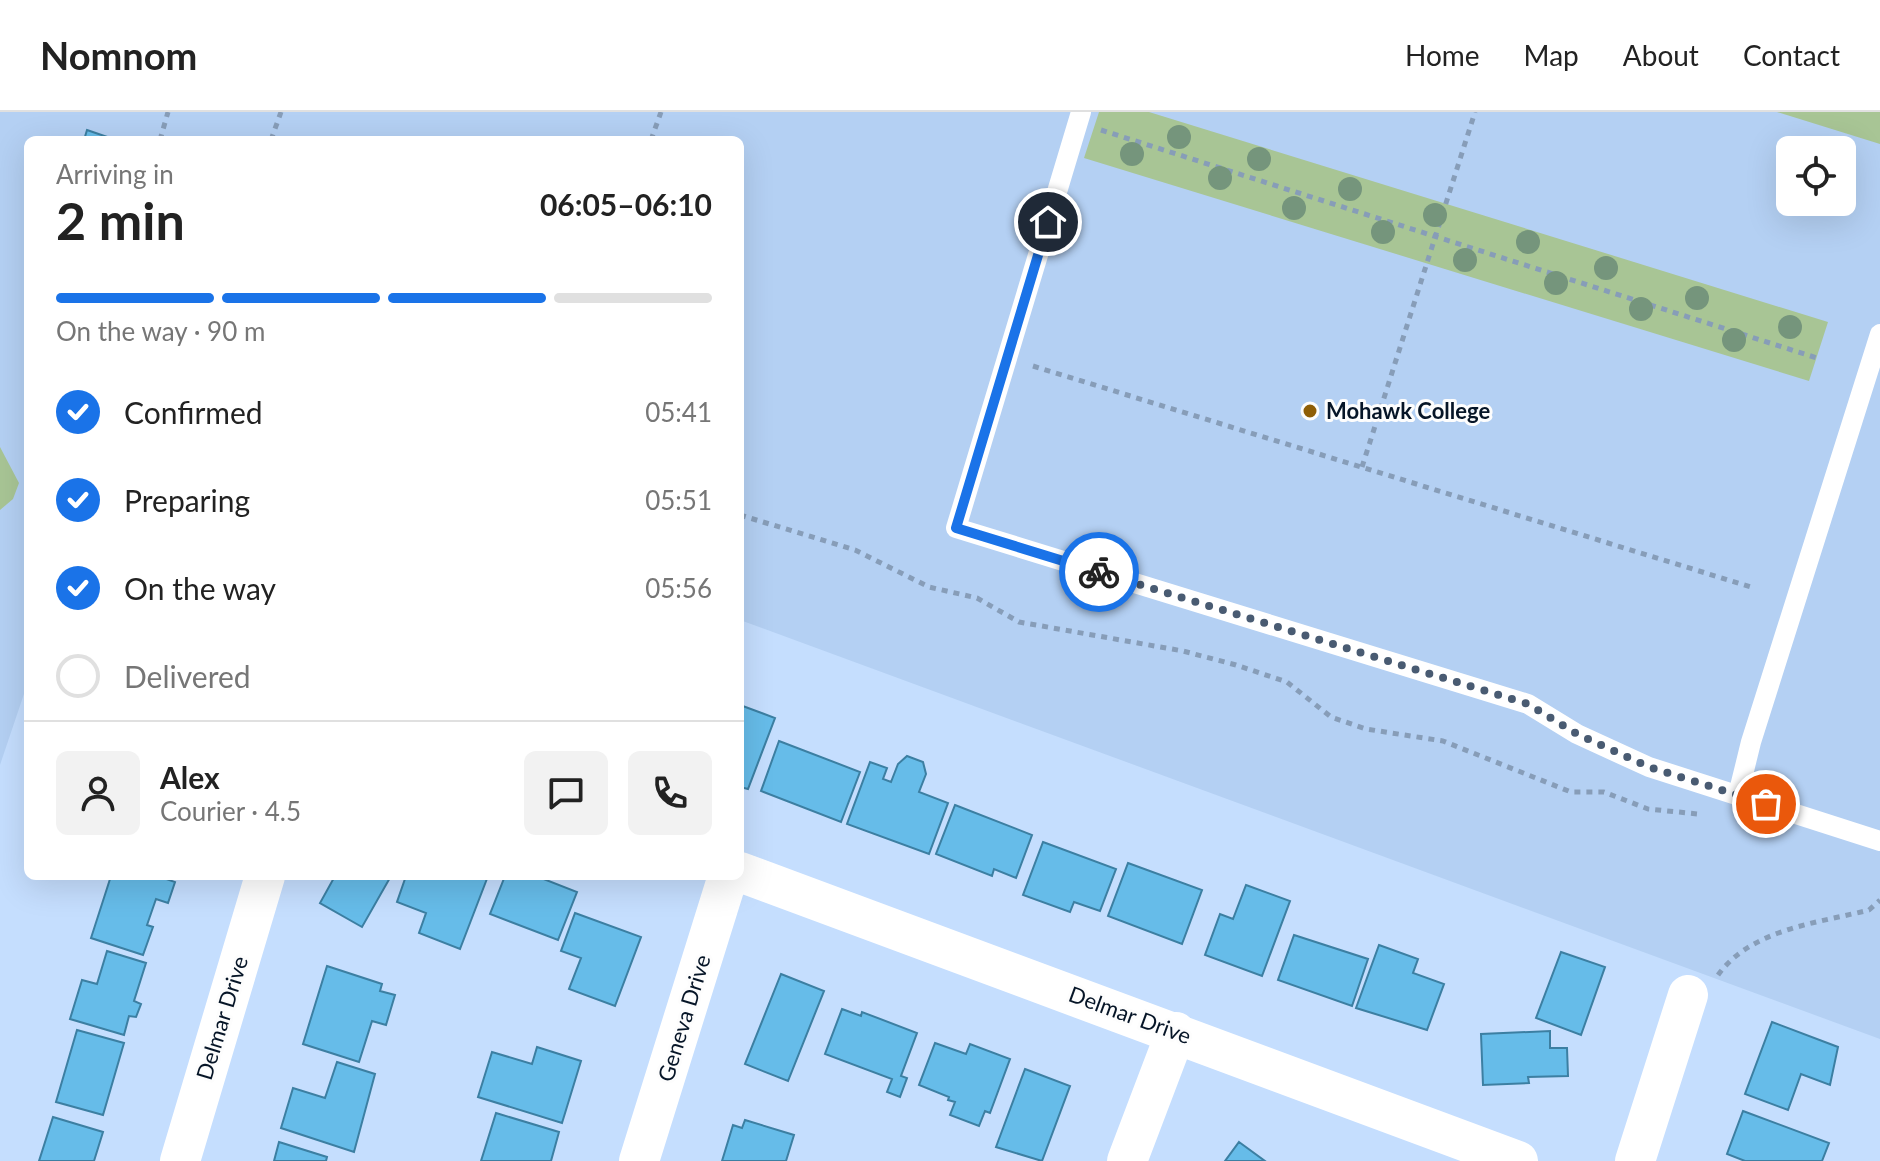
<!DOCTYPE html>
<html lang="en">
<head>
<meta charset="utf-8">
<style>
	body { margin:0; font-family:Lato,sans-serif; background:#f2f2f2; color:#222; height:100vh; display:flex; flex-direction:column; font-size:30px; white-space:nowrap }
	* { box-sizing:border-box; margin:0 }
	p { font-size:26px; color:#767676 }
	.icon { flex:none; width:44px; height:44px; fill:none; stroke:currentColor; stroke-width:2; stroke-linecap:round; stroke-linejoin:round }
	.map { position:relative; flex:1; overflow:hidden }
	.side { position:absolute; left:24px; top:24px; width:720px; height:744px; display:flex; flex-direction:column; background:#fff; border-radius:12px; box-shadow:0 8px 32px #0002 }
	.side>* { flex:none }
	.buttons { position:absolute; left:1776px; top:24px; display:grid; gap:16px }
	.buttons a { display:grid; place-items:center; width:80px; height:80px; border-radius:12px; background:#fff; box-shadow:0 8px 32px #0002; font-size:40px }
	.pin { position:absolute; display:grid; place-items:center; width:68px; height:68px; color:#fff; margin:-34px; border:4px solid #fff; border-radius:50%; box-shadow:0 2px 8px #0007 }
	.courier { position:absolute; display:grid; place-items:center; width:80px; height:80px; margin:-40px; border:6px solid #1a73e8; border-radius:50%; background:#fff; color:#222; box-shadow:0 2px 10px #0007 }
	.headline em { font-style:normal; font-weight:700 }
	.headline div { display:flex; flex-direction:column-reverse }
	.headline { display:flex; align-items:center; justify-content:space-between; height:136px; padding:0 32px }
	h1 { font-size:52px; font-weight:700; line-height:60px }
	.bar { display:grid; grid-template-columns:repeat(4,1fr); gap:12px 8px; align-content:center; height:96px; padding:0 32px }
	.bar i { height:10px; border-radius:6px; background:#e0e0e0 }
	.bar .on { background:#1a73e8 }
	.bar p { grid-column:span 4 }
	.line { display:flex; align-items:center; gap:20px; padding:0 32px; border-top:2px solid #e0e0e0 }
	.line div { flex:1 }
	.round { display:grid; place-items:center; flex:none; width:84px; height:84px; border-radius:12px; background:#f2f2f2 }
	ol { padding:0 32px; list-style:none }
	li { display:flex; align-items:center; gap:24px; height:88px }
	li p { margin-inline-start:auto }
	li .icon { padding:8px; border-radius:50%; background:#1a73e8; color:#fff; stroke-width:4 }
	li:last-child { color:#767676 }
	li i { width:44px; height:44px; border:4px solid #e0e0e0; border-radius:50% }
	header { display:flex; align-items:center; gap:48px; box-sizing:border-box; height:112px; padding:0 40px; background:#fff; border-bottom:2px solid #e0e0e0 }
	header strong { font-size:38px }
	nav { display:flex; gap:44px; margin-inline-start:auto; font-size:28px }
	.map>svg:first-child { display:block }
	.built { fill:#b4d0f3; fill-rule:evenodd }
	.green { fill:#a8c595 }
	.building { fill:#66bce9; stroke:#3c7fa2; stroke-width:2 }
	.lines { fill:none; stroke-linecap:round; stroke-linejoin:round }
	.path { stroke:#879db8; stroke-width:5; stroke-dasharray:6 6; stroke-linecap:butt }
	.service { stroke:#fff; stroke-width:20 }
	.minor { stroke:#fff; stroke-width:40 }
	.tree { fill:#75957c }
	.done { stroke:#495b72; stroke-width:8; stroke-dasharray:0 14.4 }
	.route { stroke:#1a73e8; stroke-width:10 }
	.poi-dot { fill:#8e5e07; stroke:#fdfdfd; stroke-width:3 }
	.labels { text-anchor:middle; stroke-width:6; stroke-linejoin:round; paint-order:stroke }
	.poi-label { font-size:22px; font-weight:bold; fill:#061527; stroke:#fdfdfd; text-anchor:start }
	.street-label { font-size:22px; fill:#061527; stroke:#fdfdfd }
</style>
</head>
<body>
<header>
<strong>Nomnom</strong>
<nav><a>Home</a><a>Map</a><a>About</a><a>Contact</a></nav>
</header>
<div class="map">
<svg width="1880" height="1049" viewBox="0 0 1880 1049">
	<rect width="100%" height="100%" fill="#c5defe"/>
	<path class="built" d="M 0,0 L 1880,0 L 1880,927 L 740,508 L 740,28 L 28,28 L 28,570 L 0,653 ZM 1790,38 L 1842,38 L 1842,90 L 1790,90 Z"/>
	<path class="green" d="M 1099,0 L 1149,0 L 1828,210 L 1809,269 L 1084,46 Z
		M 1777,0 L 1880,0 L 1880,32 Z
		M 0,335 L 19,371 L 13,387 L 0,398 Z"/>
	<path class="building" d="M 87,18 L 116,28 L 84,28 Z
		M 740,593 L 775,606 L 748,677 L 740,675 Z
		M 779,629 L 860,660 L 841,710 L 761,679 Z
		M 907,644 L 923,650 L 926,662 L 919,680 L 948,691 L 929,742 L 847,712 L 870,650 L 887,656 L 883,667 L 891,670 L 898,652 Z
		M 955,693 L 1032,723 L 1016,766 L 994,757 L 992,764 L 936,742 Z
		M 1043,730 L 1116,757 L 1100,799 L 1074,790 L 1070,800 L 1023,783 Z
		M 1128,751 L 1202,778 L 1182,832 L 1108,804 Z
		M 111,764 L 158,764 L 175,770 L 168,791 L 156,787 L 147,813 L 153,815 L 143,843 L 91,826 Z
		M 335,764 L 391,764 L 362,815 L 320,791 Z
		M 406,764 L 488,764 L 460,837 L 419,821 L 426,801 L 397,790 Z
		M 505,764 L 536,764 L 577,780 L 558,828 L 490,802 Z
		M 1246,773 L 1290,789 L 1262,864 L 1205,843 L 1220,802 L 1233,807 Z
		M 575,801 L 641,825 L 615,894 L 569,877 L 581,846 L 561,839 Z
		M 1294,823 L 1368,847 L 1352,894 L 1278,868 Z
		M 1379,833 L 1418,847 L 1413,861 L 1444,872 L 1427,918 L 1356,896 Z
		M 107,839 L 146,851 L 134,889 L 141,892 L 136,905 L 129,904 L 124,923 L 70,907 L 82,868 L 97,872 Z
		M 1561,840 L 1605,855 L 1581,923 L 1536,906 Z
		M 327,854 L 382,872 L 380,879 L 395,883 L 386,913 L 372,909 L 359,950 L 303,932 Z
		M 781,862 L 824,879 L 788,969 L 745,952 Z
		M 842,897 L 861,904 L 862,900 L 917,921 L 901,964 L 907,966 L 900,985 L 887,980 L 892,967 L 825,942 Z
		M 1772,910 L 1838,935 L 1830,973 L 1801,962 L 1788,998 L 1745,982 Z
		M 77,918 L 124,931 L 103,1003 L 56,990 Z
		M 1550,919 L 1550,936 L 1567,936 L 1568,964 L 1528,965 L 1529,971 L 1483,973 L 1481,922 Z
		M 935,931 L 966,942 L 970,932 L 1010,947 L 990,1001 L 985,999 L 979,1014 L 950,1003 L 955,990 L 948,988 L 949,985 L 919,973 Z
		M 537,935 L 581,949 L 562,1011 L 478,985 L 492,940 L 532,952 Z
		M 337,950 L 375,962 L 354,1040 L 281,1016 L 293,976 L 325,986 Z
		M 1025,957 L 1070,974 L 1042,1049 L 996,1035 Z
		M 1743,999 L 1829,1031 L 1822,1049 L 1745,1049 L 1727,1042 Z
		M 496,1001 L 559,1020 L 551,1049 L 481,1049 Z
		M 53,1005 L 103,1020 L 94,1049 L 39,1049 Z
		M 745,1008 L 794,1023 L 786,1049 L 722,1049 L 733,1013 L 742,1016 Z
		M 279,1030 L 327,1045 L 326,1049 L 274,1049 Z
		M 1239,1030 L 1265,1049 L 1225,1049 Z"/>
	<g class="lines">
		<path class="path" d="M 1101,18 L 1817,246
			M 160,28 L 168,0
			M 271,28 L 281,0
			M 651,28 L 661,0
			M 1033,254 L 1751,475
			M 1362,355 L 1475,0
			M 740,403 L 855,438 L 929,475 L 977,486 L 1019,510 L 1183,539 L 1236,553 L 1287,570 L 1331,605 L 1366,617 L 1443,629 L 1571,680 L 1604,680 L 1648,697 L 1698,702
			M 1718,863 C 1751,817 1818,811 1869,798 L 1880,788"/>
		<path class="service" d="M 1081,0 L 956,416 L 1528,592 L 1577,622 L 1649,655 L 1880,729
			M 1738,683 L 1751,630 L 1880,222"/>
		<path class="minor" d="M 740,760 L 1518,1049
			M 180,1049 L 265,764
			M 639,1049 L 728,764
			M 1127,1049 L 1176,920
			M 1635,1049 L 1688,883"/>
	</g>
	<g class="tree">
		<circle cx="1179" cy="25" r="12"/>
		<circle cx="1132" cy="42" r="12"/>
		<circle cx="1259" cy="47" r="12"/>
		<circle cx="1220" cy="66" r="12"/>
		<circle cx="1350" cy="77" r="12"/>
		<circle cx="1294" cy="96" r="12"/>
		<circle cx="1435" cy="103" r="12"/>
		<circle cx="1383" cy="120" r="12"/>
		<circle cx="1528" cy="130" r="12"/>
		<circle cx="1465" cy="148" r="12"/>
		<circle cx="1606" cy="156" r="12"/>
		<circle cx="1556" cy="171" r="12"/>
		<circle cx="1697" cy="186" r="12"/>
		<circle cx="1641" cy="197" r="12"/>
		<circle cx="1790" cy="215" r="12"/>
		<circle cx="1734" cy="228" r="12"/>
	</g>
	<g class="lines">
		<path class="done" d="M 1099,460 L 1528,592 L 1577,622 L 1649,655 L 1766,692"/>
		<path class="route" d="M 1048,110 L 956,416 L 1099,460"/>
	</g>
	<circle class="poi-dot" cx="1310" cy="299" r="8"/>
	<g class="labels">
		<g class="poi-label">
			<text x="1326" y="307">Mohawk College</text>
		</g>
		<g class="street-label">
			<text transform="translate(1130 903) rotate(20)" y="8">Delmar Drive</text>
			<text transform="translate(222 906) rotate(-73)" y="8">Delmar Drive</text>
			<text transform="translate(684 906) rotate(-73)" y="8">Geneva Drive</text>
		</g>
	</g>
</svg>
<div class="buttons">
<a><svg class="icon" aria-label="locate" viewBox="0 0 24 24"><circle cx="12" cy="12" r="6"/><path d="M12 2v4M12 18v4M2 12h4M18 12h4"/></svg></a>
</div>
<div class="pin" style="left:1766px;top:692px;background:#ea580c"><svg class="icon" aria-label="bag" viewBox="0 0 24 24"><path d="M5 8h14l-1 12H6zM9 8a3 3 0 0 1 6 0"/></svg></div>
<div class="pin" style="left:1048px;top:110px;background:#1f2937"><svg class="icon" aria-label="home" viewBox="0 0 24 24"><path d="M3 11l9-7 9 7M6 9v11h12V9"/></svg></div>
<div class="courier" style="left:1099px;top:460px"><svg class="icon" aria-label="bike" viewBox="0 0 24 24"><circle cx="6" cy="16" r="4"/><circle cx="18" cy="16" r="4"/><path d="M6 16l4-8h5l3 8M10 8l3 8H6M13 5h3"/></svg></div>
<section class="side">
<div class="headline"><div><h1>2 min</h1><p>Arriving in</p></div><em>06:05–06:10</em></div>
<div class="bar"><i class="on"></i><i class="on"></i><i class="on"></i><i></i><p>On the way · 90 m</p></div>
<ol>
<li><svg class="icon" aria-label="check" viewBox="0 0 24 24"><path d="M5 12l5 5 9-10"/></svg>Confirmed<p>05:41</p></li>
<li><svg class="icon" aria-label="check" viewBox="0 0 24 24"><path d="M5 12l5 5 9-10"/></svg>Preparing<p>05:51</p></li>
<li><svg class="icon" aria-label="check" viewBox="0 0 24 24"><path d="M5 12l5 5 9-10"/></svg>On the way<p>05:56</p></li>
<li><i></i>Delivered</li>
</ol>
<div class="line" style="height:144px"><a class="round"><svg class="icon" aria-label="person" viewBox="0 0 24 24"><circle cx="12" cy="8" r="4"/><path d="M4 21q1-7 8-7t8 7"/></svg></a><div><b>Alex</b><p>Courier · 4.5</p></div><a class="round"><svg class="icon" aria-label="chat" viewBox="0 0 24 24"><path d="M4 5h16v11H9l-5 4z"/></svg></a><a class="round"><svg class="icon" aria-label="phone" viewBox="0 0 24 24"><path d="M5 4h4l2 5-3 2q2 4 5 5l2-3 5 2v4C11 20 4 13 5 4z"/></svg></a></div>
</section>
</div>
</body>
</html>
